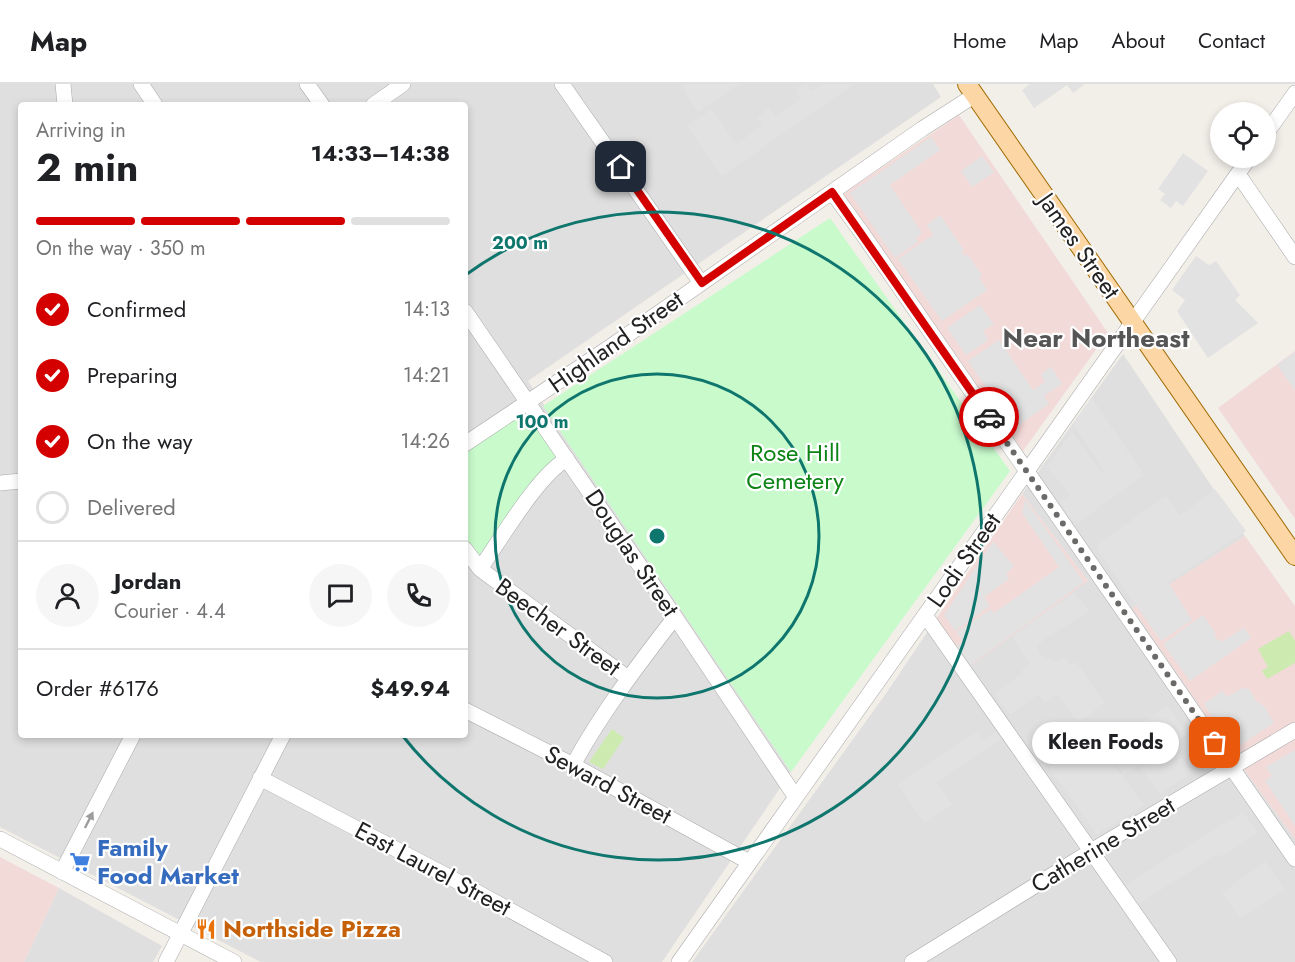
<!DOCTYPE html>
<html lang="en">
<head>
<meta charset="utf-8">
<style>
	body { margin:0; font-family:Jost,sans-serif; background:#f6f6f6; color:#202124; height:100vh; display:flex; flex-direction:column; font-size:22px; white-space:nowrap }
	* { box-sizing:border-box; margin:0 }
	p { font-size:20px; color:#757577 }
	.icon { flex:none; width:33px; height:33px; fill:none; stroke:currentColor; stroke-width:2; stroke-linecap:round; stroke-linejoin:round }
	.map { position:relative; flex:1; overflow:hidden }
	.side { position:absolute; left:18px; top:18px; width:450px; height:636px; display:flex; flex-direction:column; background:#fff; border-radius:6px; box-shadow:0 3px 9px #0003 }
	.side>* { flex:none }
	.buttons { position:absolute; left:1210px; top:18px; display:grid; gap:12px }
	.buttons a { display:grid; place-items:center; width:66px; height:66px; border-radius:50%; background:#fff; box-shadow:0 3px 9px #0003; font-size:30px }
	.pin { position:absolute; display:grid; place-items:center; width:51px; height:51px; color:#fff; margin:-26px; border-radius:12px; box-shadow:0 3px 9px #0006 }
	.courier { position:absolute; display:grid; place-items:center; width:60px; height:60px; margin:-30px; border:4px solid #d40000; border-radius:50%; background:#fff; color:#222; box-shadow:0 2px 8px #0007 }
	.bubble { position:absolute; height:42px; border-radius:21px; background:#fff; box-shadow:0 3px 9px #0003; font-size:20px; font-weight:700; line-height:42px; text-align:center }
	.headline em { font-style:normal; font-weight:700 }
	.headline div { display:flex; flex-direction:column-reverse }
	.headline { display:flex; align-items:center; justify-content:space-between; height:102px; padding:0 18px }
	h1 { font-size:39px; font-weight:700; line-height:45px }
	.bar { display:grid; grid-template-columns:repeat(4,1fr); gap:9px 6px; align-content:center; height:72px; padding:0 18px }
	.bar i { height:8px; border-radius:4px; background:#e0e0e0 }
	.bar .selected { background:#d40000 }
	.bar p { grid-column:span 4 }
	.line { display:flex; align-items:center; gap:15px; padding:0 18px; border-top:2px solid #e0e0e0 }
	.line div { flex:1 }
	.round { display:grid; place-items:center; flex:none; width:63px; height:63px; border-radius:32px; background:#f6f6f6 }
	ol { padding:0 18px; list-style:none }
	li { display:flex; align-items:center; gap:18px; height:66px }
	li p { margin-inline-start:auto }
	li .icon { padding:6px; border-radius:50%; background:#d40000; color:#fff; stroke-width:4 }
	li:last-child { color:#757577 }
	li i { width:33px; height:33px; border:3px solid #e0e0e0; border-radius:50% }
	header { display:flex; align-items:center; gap:36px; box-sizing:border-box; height:84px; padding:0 30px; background:#fff; border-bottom:2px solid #e0e0e0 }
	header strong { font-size:28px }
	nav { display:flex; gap:33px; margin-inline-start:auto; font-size:21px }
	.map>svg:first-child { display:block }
	.residential { fill:#e0dfdf; fill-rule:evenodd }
	.commercial { fill:#f2dad9 }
	.grass { fill:#cdebb0 }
	.park { fill:#c8facc }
	.parking { fill:#e2e2e2 }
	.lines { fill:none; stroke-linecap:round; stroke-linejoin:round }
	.minor-casing { stroke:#a9a9a9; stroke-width:16 }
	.major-casing { stroke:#a06b00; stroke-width:20 }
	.minor { stroke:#fff; stroke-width:15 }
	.major { stroke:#fcd6a4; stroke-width:18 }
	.oneway { fill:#9c9c9c }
	.done { stroke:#6b6a68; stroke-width:6; stroke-dasharray:0 10.8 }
	.route { stroke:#d40000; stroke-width:8 }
	.ring { fill:none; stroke:#0f766e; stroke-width:3 }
	.labels { text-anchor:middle; stroke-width:4.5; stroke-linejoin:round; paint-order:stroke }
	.street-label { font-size:24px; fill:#222; stroke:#fff }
	.park-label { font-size:24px; fill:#0c8416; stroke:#fff }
	.shop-label { font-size:24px; font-weight:bold; fill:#366cbe; stroke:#fff; text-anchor:start }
	.food-label { font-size:24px; font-weight:bold; fill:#c56008; stroke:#fff; text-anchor:start }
	.neighbourhood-label { font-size:26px; font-weight:bold; fill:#555; stroke:#fff }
	.centre { fill:#0f766e; stroke:#fff; stroke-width:3 }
	.ring-label { font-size:18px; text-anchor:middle; font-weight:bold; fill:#0f766e; stroke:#fff; stroke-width:4.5; stroke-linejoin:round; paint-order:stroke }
</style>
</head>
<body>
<header>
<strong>Map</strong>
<nav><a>Home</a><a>Map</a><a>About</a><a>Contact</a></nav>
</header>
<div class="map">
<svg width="1295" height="878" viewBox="0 0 1295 878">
	<rect width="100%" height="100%" fill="#f2efe9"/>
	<path class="residential" d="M 0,0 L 933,0 L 941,13 L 528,297 L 791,688 L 662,878 L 261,878 L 0,743 ZM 21,21 L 465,21 L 465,651 L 21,651 Z
		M 1123,270 L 1245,452 L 1133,524 L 1234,672 L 1295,755 L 1295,878 L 692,878 L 885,611 L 936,535 L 1088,497 L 1022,410 Z
		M 59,804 L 162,862 L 153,878 L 24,878 Z"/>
	<path class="commercial" d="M 959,31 L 1108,249 L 1023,367 L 843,110 Z
		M 1295,267 L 1295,435 L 1218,324 Z
		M 1022,410 L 1088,497 L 966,585 L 936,535 Z
		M 1245,452 L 1295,522 L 1295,755 L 1234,672 L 1132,524 Z
		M 0,773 L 59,804 L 24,878 L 0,878 Z"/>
	<path class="grass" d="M 1289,547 L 1295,557 L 1295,579 L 1267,595 L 1262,587 L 1268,583 L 1258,565 Z
		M 612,645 L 624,654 L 603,685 L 589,678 Z"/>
	<path class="park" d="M 830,134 L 1010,387 L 791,688 L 543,322 Z
		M 523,329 L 528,329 L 555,369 L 555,374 L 480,470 L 476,471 L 465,455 L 465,369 Z"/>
	<path class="parking" d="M 686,0 L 740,0 L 698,28 L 682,3 Z
		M 804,0 L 807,0 L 812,7 L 823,0 L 854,0 L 722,92 L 687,42 L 712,25 L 736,60 L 762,42 L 757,33 L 769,24 L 775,33 L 801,15 L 795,6 Z
		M 1030,0 L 1085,0 L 1073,9 L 1067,1 L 1034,24 L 1022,6 Z
		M 931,53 L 940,66 L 890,101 L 922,149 L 916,154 L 918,158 L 895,174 L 850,109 Z
		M 1183,69 L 1208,87 L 1183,122 L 1176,117 L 1171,124 L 1160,116 L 1165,110 L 1158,105 Z
		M 982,72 L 994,88 L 972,103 L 961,87 Z
		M 940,131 L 964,166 L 962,168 L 964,172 L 967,170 L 982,191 L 979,193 L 987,206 L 942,237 L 898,175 L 933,151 L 927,141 Z
		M 1196,172 L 1209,181 L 1216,177 L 1240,211 L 1235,216 L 1258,239 L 1208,274 L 1177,227 L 1185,216 L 1172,206 Z
		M 980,221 L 994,240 L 983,247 L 988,256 L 966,271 L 947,244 Z
		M 999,256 L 1033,306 L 1045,298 L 1041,290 L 1051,283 L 1062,300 L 1044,312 L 1049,320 L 1014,344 L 968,277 Z
		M 1295,268 L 1295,306 L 1277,281 Z
		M 1092,314 L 1144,391 L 1075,441 L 1060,418 L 1070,411 L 1047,383 L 1072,348 L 1102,389 L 1104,388 L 1073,340 Z
		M 1215,405 L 1246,447 L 1168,498 L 1192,536 L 1161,557 L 1098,467 L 1100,465 L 1096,461 L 1166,412 L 1180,432 Z
		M 1025,416 L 1084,498 L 969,582 L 956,563 L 963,557 L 956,548 L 991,525 L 994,529 L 1059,483 L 1022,429 Z
		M 993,458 L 1014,482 L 1006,490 L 1009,495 L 984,513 L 990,522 L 955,547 L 944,531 Z
		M 1074,508 L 1089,527 L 1042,557 L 1037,563 L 1042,572 L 1056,578 L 1065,573 L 1070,581 L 1076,578 L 1105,619 L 1081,636 L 1075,635 L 1057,610 L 1044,619 L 1038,610 L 1010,631 L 994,609 L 1023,589 L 1021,587 L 1030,580 L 1012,553 Z
		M 1203,531 L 1216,550 L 1214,551 L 1217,556 L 1219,555 L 1221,558 L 1244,544 L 1251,554 L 1190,597 L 1163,560 Z
		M 1242,604 L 1249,605 L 1257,618 L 1264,622 L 1274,639 L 1233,666 L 1204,620 L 1222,607 L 1227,613 Z
		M 1167,622 L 1187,650 L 1124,691 L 1106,666 Z
		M 978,647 L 984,656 L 996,648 L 1001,655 L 937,698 L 952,721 L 924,739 L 898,700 Z
		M 1092,654 L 1100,666 L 1103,666 L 1144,721 L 1097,750 L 1049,684 Z
		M 1174,662 L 1192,689 L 1160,710 L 1141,684 Z
		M 1295,666 L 1295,742 L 1265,697 L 1272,692 L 1266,683 Z
		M 1243,728 L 1258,749 L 1220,773 L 1217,770 L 1137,821 L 1123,802 Z
		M 1265,777 L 1285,806 L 1240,834 L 1222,809 Z"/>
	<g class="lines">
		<g class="minor-casing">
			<path id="minor" d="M 63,0 L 65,21
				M 141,0 L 155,21
				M 307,0 L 322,21
				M 562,0 L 701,199
				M 373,21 L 403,0
				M 1266,50 L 1295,9
				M 1238,90 L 1295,173
				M 832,108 L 862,149 L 1295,775
				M 465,227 L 675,533 L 795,712
				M 465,360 L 613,261 L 922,45 L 975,11
				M 0,399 L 21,397
				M 465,465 L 480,485 L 628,594
				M 480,485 C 501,455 538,391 567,375
				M 925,531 L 1169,878
				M 465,626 L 573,681 L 749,778
				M 573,681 C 602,628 638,581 675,533
				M 260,694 L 453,795 L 605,878
				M 0,755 L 234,878
				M 62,788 L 133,651
				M 166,878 L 283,651
				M 679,878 L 1249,74
				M 912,878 L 1091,767 L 1295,646"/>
		</g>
		<g class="major-casing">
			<path id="major" d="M 967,0 L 1295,472"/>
		</g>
		<use href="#minor" class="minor"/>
		<use href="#major" class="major"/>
	</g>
	<defs><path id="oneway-solid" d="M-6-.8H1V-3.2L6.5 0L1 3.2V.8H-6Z" transform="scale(1.5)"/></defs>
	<use class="oneway" href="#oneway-solid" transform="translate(89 736) rotate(-63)"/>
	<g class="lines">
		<path class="done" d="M 989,333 L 1215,659"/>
		<path class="route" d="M 621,83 L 702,199 L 832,108 L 989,333"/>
	</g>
	<g class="ring">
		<circle cx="657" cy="452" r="162"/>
		<path d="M467 190A324 324 0 1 1 402 651"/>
	</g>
	<defs>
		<g id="supermarket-bare" transform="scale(1.62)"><path d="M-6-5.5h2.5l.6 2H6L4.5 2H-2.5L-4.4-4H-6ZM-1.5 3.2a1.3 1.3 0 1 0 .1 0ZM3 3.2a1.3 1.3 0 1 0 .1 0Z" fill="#3f7fe0" stroke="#fff" stroke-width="2.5" paint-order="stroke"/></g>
		<g id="restaurant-bare" transform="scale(1.62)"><path d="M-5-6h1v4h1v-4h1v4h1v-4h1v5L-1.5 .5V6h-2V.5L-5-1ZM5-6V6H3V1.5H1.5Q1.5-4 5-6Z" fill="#e8710a" stroke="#fff" stroke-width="2.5" paint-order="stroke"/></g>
	</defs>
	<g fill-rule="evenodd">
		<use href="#supermarket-bare" x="80" y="778"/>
		<use href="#restaurant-bare" x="206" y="845"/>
	</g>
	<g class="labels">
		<g class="street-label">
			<text transform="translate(1079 162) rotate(55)" y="8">James Street</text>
			<text transform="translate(616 258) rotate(-35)" y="8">Highland Street</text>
			<text transform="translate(632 469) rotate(56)" y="8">Douglas Street</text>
			<text transform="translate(964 476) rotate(-55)" y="8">Lodi Street</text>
			<text transform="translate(558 543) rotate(36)" y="8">Beecher Street</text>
			<text transform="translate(608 701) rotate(28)" y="8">Seward Street</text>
			<text transform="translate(1103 761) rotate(-31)" y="8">Catherine Street</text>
			<text transform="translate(433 785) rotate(28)" y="8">East Laurel Street</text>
		</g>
		<g class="park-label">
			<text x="795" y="377">Rose Hill<tspan x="795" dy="28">Cemetery</tspan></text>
		</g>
		<g class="shop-label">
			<text x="97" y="772">Family<tspan x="97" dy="28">Food Market</tspan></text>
		</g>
		<g class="food-label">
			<text x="223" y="853">Northside Pizza</text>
		</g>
		<g class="neighbourhood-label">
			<text x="1096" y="263">Near Northeast</text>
		</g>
	</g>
	<circle cx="657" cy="452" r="9" class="centre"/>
	<g class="ring-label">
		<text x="520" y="165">200 m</text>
		<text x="542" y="344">100 m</text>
	</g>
</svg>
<div class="buttons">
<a><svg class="icon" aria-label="locate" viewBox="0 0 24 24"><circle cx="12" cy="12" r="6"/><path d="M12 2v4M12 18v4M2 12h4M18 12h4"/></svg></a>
</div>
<div class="pin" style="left:1215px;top:659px;background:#ea580c"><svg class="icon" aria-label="bag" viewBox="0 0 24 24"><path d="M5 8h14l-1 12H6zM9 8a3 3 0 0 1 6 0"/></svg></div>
<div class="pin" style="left:621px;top:83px;background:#1f2937"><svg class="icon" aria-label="home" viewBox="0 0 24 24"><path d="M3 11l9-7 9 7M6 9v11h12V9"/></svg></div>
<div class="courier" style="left:989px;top:333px"><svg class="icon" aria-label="car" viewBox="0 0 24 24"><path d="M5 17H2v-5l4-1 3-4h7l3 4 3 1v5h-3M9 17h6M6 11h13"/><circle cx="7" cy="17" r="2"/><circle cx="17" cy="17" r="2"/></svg></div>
<div class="bubble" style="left:1032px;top:638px;width:147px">Kleen Foods</div>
<section class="side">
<div class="headline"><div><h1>2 min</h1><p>Arriving in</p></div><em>14:33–14:38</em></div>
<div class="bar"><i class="selected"></i><i class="selected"></i><i class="selected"></i><i></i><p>On the way · 350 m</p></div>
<ol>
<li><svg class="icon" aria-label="check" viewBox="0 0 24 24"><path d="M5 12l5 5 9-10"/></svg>Confirmed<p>14:13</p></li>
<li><svg class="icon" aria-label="check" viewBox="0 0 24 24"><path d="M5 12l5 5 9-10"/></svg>Preparing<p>14:21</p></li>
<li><svg class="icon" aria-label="check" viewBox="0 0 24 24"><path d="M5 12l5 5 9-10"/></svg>On the way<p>14:26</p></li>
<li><i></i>Delivered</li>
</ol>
<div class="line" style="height:108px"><a class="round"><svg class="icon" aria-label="person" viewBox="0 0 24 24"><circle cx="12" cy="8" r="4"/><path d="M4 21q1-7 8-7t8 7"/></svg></a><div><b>Jordan</b><p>Courier · 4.4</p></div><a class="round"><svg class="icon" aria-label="chat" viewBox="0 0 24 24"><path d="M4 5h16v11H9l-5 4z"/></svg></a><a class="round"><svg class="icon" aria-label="phone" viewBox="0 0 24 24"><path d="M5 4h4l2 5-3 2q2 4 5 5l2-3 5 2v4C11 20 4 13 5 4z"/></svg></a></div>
<div class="line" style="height:78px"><div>Order #6176</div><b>$49.94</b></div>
</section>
</div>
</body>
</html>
